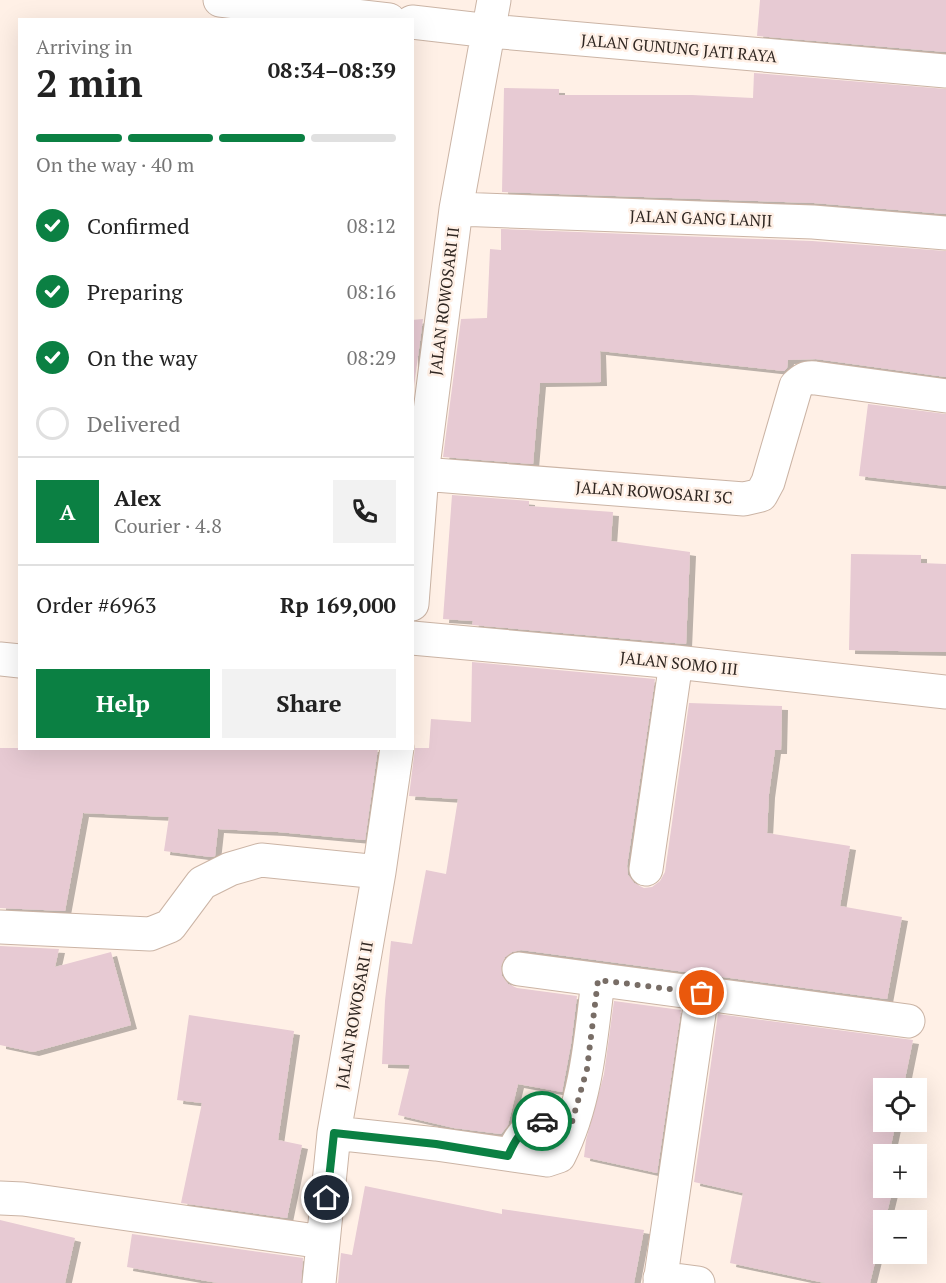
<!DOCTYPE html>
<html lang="en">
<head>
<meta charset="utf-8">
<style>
	body { margin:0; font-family:"PT Serif",serif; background:#f2f2f2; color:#222; height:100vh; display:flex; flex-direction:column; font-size:22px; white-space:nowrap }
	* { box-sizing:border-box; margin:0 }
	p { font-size:20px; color:#767676 }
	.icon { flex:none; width:33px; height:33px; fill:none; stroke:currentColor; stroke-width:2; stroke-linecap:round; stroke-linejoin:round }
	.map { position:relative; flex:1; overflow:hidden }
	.details { position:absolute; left:18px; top:18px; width:396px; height:732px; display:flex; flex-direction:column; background:#fff; border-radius:0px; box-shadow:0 6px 24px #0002 }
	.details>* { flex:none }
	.fabs { position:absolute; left:873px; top:1078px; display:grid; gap:12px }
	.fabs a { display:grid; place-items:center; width:54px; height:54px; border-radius:0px; background:#fff; box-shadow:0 6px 24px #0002; font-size:30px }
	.pin { position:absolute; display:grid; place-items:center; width:51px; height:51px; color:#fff; margin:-26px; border:3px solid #fff; border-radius:50%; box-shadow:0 2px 6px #0007 }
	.courier { position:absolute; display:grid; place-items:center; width:60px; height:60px; margin:-30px; border:4px solid #0b8043; border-radius:50%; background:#fff; color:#222; box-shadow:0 2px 8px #0007 }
	.summary em { font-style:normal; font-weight:800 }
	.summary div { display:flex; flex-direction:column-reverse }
	.summary { display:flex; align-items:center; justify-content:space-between; height:102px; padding:0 18px }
	h1 { font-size:39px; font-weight:800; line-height:45px }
	.bar { display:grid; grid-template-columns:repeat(4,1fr); gap:9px 6px; align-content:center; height:72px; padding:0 18px }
	.bar i { height:8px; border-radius:4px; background:#e0e0e0 }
	.bar .active { background:#0b8043 }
	.bar p { grid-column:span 4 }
	.line { display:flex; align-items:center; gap:15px; padding:0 18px; border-top:2px solid #e0e0e0 }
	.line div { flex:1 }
	.round { display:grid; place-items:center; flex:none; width:63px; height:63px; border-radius:0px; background:#f2f2f2 }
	ol { padding:0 18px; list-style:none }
	li { display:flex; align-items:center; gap:18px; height:66px }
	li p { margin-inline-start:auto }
	li .icon { padding:6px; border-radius:50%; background:#0b8043; color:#fff; stroke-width:4 }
	li:last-child { color:#767676 }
	li i { width:33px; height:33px; border:3px solid #e0e0e0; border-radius:50% }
	.action { display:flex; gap:12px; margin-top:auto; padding:12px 18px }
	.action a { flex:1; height:69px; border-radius:0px; background:#0b8043; color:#fff; font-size:24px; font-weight:800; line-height:69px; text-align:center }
	.action a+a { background:#f2f2f2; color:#222 }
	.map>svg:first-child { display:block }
	.building { fill:#e7cad3; filter:url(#shadow) }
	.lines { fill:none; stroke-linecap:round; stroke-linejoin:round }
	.lane-casing { stroke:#cbb4a5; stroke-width:29 }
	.street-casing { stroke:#cbb4a5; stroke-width:35 }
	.lane { stroke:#fff; stroke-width:27 }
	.street { stroke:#fff; stroke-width:33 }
	.done { stroke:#786d66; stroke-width:6; stroke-dasharray:0 10.8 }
	.route { stroke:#0b8043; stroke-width:8 }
	.labels { text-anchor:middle; stroke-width:5; stroke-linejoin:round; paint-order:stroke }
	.street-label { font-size:16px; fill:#2f2621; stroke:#fff0e6 }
</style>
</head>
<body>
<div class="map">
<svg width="946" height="1283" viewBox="0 0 946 1283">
	<defs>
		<filter id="shadow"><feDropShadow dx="6" dy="4" stdDeviation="0" flood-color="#0004"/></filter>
	</defs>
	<rect width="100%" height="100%" fill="#fff0e6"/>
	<path class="building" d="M 760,0 L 946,0 L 946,52 L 757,36 Z
		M 754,73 L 946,89 L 946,214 L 814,203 L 502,192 L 504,88 L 559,89 L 559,95 L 692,95 L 753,98 Z
		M 501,229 L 812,241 L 946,251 L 946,377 L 816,359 L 788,360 L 787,368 L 784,371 L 600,351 L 601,382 L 540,383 L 533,464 L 443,457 L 461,319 L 487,318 L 490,249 L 501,250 Z
		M 423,319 L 412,401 L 412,320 Z
		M 868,404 L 946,414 L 946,486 L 859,476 Z
		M 452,495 L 529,501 L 529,506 L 613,512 L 611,541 L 690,552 L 686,644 L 472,625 L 473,621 L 443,619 Z
		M 851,554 L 921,555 L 921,563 L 946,564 L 946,652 L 849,650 Z
		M 472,662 L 655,679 L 627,866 L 628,875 L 634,883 L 644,888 L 652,887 L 660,881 L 665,872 L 689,703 L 782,706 L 781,750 L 775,750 L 769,794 L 767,833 L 850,846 L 840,906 L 902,917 L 887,999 L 521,950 L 512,952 L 505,957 L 501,966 L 502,976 L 508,984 L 517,988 L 577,996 L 571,1044 L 562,1092 L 518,1084 L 508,1125 L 501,1134 L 454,1128 L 398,1115 L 410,1065 L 382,1064 L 385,1001 L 391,941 L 412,944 L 426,870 L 446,874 L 458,799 L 409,796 L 415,748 L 429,748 L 431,719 L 471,722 Z
		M 0,748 L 378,748 L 365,840 L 278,832 L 218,829 L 215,856 L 211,857 L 164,851 L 169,817 L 83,813 L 65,911 L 0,908 Z
		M 0,946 L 59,949 L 55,967 L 111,952 L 131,1025 L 33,1052 L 0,1045 Z
		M 614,1001 L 681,1010 L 657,1173 L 584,1157 L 586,1140 L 604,1074 Z
		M 718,1014 L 913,1040 L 903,1089 L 884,1089 L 884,1122 L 896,1122 L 889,1155 L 884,1155 L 883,1188 L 893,1188 L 870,1283 L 825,1283 L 730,1263 L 743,1193 L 694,1182 Z
		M 189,1015 L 294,1031 L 278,1140 L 302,1145 L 287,1218 L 181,1203 L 202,1103 L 177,1100 Z
		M 365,1186 L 502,1214 L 502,1209 L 644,1230 L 634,1283 L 338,1283 L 341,1253 L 352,1255 Z
		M 0,1220 L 75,1238 L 65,1283 L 0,1283 Z
		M 132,1234 L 303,1258 L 301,1283 L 218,1283 L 127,1267 Z"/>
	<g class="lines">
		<g class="lane-casing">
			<path id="lane" d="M 508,1156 C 517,1136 528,1118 553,1118 C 559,1117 566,1121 572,1122"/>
		</g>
		<g class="street-casing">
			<path id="street" d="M 220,0 L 389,20
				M 412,22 L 490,31 L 946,71
				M 456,209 L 813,222 L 946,233
				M 422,474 L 744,499 L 761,495 L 768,482 L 796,386 C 802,380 806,377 815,378 L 946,396
				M 412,604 L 422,474 L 456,209 L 494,0
				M 412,638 L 676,662 L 946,692
				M 0,659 L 20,661
				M 646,869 L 676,662
				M 0,927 L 150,934 L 170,926 L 202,883 L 230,869 L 261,860 L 379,872
				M 519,969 L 908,1021
				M 334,1133 L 436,1144 L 547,1160 L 559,1156 C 586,1103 591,1038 598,980
				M 0,1198 L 23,1199 L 323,1242
				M 660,1278 L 698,1283
				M 319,1283 L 334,1133 L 379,872 L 397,748
				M 660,1283 L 702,993"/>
		</g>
		<use href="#lane" class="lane"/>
		<use href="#street" class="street"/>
	</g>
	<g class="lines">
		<path class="done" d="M 542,1121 L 553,1117 L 572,1122 L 587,1069 L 598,980 L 702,993"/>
		<path class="route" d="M 327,1198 L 334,1133 L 436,1144 L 508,1156 C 516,1138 523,1126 542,1121"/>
	</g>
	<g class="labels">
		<g class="street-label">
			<text transform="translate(679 48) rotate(5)" y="6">JALAN GUNUNG JATI RAYA</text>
			<text transform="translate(701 218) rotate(2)" y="6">JALAN GANG LANJI</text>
			<text transform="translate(444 301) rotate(-83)" y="6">JALAN ROWOSARI II</text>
			<text transform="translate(654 492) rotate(4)" y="6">JALAN ROWOSARI 3C</text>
			<text transform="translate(679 663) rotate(6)" y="6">JALAN SOMO III</text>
			<text transform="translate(354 1015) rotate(-80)" y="6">JALAN ROWOSARI II</text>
		</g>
	</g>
</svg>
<div class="fabs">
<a><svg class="icon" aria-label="locate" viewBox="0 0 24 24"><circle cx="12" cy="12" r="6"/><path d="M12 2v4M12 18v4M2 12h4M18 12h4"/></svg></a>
<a>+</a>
<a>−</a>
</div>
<div class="pin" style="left:702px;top:993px;background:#ea580c"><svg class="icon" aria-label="bag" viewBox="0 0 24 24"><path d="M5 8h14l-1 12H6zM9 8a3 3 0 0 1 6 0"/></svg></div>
<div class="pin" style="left:327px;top:1198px;background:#1f2937"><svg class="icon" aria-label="home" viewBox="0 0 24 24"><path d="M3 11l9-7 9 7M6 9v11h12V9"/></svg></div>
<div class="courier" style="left:542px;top:1121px"><svg class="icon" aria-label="car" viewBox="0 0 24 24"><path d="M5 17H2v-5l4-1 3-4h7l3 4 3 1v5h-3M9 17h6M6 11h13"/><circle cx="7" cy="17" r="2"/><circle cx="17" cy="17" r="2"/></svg></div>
<section class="details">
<div class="summary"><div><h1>2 min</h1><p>Arriving in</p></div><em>08:34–08:39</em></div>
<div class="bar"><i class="active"></i><i class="active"></i><i class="active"></i><i></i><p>On the way · 40 m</p></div>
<ol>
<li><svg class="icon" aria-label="check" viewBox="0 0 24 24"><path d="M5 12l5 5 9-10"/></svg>Confirmed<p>08:12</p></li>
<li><svg class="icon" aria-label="check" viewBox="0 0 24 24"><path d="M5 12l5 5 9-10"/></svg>Preparing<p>08:16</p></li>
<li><svg class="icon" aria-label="check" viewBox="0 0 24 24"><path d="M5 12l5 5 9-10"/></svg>On the way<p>08:29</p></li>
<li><i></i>Delivered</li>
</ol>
<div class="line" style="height:108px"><b class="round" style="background:#0b8043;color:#fff">A</b><div><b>Alex</b><p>Courier · 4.8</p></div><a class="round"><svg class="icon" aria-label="phone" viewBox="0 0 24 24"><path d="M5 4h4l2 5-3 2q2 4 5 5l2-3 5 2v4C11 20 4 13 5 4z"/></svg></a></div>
<div class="line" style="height:78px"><div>Order #6963</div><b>Rp 169,000</b></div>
<div class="action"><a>Help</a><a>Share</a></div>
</section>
</div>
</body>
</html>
